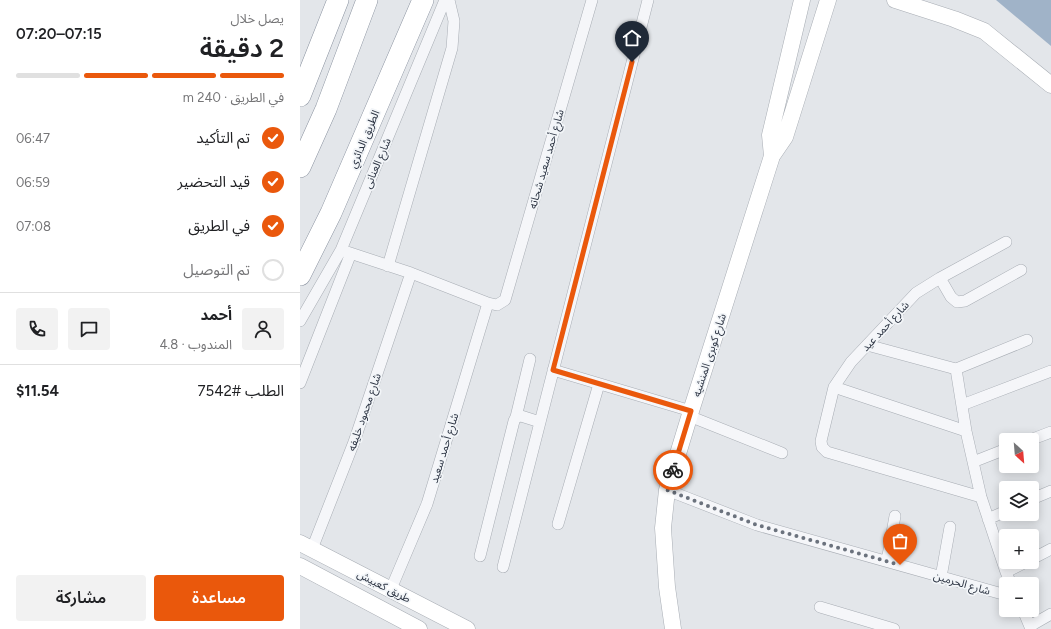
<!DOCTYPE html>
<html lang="ar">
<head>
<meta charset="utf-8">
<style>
	body { margin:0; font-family:Figtree,"Noto Sans Arabic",sans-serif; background:#f2f2f2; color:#202124; direction:rtl; height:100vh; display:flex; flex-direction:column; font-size:15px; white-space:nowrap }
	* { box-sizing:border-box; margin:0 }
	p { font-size:13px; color:#757577 }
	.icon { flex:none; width:22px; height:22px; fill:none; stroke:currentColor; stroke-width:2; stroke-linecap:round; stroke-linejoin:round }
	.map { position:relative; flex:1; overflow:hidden; direction:ltr }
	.panel { display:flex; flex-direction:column; background:#fff; width:300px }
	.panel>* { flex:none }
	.needle { width:26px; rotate:154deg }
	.fabs { position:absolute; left:699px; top:433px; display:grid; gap:8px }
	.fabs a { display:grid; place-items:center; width:40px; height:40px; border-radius:4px; background:#fff; box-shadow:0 2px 10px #0003; font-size:20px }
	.pin { position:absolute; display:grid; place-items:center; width:34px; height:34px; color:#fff; margin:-41px -17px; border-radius:50% 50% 50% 0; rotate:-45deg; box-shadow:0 0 4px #0007 }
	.pin .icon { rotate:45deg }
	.courier { position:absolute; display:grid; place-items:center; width:40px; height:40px; margin:-20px; border:3px solid #ea580c; border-radius:50%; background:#fff; color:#222; box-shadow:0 1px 5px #0007 }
	.summary em { font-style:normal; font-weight:600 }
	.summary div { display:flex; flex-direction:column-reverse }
	.summary { display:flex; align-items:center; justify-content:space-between; height:68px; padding:0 16px }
	h1 { font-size:26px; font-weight:600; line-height:30px }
	.bar { display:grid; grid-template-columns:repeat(4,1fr); gap:6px 4px; align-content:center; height:48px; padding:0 16px }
	.bar i { height:5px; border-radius:3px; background:#e0e0e0 }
	.bar .on { background:#ea580c }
	.bar p { grid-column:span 4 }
	.line { display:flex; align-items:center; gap:10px; padding:0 16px; border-top:1px solid #e0e0e0 }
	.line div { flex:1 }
	.round { display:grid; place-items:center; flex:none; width:42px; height:42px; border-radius:4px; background:#f2f2f2 }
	ol { padding:0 16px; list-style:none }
	li { display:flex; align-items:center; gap:12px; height:44px }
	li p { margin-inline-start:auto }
	li .icon { padding:4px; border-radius:50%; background:#ea580c; color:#fff; stroke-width:4 }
	li:last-child { color:#757577 }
	li i { width:22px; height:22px; border:2px solid #e0e0e0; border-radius:50% }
	.cta { display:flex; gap:8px; margin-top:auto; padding:8px 16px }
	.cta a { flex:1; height:46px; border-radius:4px; background:#ea580c; color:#fff; font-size:16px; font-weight:600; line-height:46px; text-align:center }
	.cta a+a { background:#f2f2f2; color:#202124 }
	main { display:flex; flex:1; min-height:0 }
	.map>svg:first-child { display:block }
	.water { fill:#a0b3c8 }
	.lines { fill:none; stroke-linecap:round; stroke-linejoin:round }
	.street-casing { stroke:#a8adb4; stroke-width:12 }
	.secondary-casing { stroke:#a8adb4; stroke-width:17 }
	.highway-casing { stroke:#8b93a0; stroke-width:22 }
	.street { stroke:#f5f6f9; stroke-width:11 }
	.secondary { stroke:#fff; stroke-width:16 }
	.highway { stroke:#fff; stroke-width:21 }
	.done { stroke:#6b727d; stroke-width:4; stroke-dasharray:0 7.2 }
	.route { stroke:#ea580c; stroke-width:5 }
	.labels { text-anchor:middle; stroke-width:3.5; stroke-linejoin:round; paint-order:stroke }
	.street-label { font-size:11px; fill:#2b3342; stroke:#f2f5f8 }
</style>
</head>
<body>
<main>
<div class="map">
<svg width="751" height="629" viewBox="0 0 751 629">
	<rect width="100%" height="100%" fill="#e3e6ea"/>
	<path class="water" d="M 696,0 L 751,0 L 751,46 Z"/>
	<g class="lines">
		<g class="street-casing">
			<path id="street" d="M 41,250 L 111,273 L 188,303 L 197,305 L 205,300 L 292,0
				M 88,266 L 152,48 L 154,21 L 149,0
				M 640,278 L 651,297 L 657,302 L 665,301 L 721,270
				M 0,321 L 41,250 L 145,0
				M 567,345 L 656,369 L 727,340
				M 656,369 L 666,431 L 681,497 L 706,572 L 711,584
				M 253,370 L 391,411
				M 0,383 L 51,253
				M 534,387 L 666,431
				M 662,405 L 751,371
				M 389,416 L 482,453
				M 216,417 L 230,359
				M 730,440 L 751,432
				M 673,462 L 706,449
				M 367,490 L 457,525 L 706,595
				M 681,497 L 527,452 L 522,447 L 521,441 L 534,387 L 551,362 L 616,293 L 640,278 L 706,242
				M 732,499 L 751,491
				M 688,519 L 706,511
				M 258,524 L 299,384
				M 12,549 L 54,442 L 111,273
				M 180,556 L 214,421 L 216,417 L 221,416 L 240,422
				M 732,559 L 751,549
				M 587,561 L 595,516
				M 203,567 L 348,0
				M 706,572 L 726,562
				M 641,577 L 650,527
				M 91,589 L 127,504 L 188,303
				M 520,607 L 594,629
				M 723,610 L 731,629
				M 730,626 L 751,614"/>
		</g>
		<g class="secondary-casing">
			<path id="secondary" d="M 595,0 L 654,19 L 684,31 L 751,85
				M 472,156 L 470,135 L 502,0
				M 0,543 L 167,629
				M 0,566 L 119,629
				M 373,629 L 367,587 L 363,528 L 367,490 L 391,411 L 472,156 L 485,137 L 528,0"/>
		</g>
		<g class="highway-casing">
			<path id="highway" d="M 0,96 L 38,0
				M 0,167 L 26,109 L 67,0
				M 0,275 L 31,213 L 123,0"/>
		</g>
		<use href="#street" class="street"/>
		<use href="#secondary" class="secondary"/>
		<use href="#highway" class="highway"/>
	</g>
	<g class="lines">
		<path class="done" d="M 373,470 L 367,490 L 457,525 L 600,565"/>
		<path class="route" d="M 332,62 L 253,370 L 391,411 L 373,470"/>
	</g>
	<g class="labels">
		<g class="street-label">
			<text transform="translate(64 139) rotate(-67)" y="4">الطريق الدائري</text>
			<text transform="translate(246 159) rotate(-74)" y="4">شارع أحمد سعيد شحاته</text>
			<text transform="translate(77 163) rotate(-67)" y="4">شارع العنانى</text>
			<text transform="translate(585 326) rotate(-47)" y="4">شارع أحمد عيد</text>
			<text transform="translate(409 355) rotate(-72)" y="4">شارع كوبرى المنشيه</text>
			<text transform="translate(64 412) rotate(-71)" y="4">شارع محمود خليفه</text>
			<text transform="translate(144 448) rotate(-73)" y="4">شارع أحمد سعيد</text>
			<text transform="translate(662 583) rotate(16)" y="4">شارع الحرمين</text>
			<text transform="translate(84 586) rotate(27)" y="4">طريق كعبيش</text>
		</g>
	</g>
</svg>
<div class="fabs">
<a><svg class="needle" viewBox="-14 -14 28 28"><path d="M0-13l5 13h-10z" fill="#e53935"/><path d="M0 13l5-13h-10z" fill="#757577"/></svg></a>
<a><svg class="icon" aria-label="layers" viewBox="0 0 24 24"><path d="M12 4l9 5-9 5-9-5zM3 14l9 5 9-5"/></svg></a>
<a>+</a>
<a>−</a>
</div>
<div class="pin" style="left:600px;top:565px;background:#ea580c"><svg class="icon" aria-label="bag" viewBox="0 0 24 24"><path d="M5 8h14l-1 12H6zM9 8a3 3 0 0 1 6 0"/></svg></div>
<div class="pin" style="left:332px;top:62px;background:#1f2937"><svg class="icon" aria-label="home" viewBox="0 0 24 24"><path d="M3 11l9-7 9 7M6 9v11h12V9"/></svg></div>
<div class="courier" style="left:373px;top:470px"><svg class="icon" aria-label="bike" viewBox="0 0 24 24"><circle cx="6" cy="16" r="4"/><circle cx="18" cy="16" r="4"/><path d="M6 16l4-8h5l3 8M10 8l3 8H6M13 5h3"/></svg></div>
</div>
<section class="panel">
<div class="summary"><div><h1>2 دقيقة</h1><p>يصل خلال</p></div><em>07:15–07:20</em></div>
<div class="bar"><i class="on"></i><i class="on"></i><i class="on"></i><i></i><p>في الطريق · 240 m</p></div>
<ol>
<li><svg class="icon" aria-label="check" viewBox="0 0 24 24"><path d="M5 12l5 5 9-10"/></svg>تم التأكيد<p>06:47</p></li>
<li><svg class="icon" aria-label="check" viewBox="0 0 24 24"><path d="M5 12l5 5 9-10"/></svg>قيد التحضير<p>06:59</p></li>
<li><svg class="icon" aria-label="check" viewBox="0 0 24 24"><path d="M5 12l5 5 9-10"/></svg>في الطريق<p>07:08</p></li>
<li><i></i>تم التوصيل</li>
</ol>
<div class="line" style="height:72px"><a class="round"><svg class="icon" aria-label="person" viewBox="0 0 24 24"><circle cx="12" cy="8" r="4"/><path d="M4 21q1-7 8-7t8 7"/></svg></a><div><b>أحمد</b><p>المندوب · 4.8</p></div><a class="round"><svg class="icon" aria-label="chat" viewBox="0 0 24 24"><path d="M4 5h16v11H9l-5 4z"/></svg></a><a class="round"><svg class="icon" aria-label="phone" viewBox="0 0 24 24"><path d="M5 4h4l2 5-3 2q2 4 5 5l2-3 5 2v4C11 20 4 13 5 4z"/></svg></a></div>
<div class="line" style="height:52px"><div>الطلب #7542</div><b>$11.54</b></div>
<div class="cta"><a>مساعدة</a><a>مشاركة</a></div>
</section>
</main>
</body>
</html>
